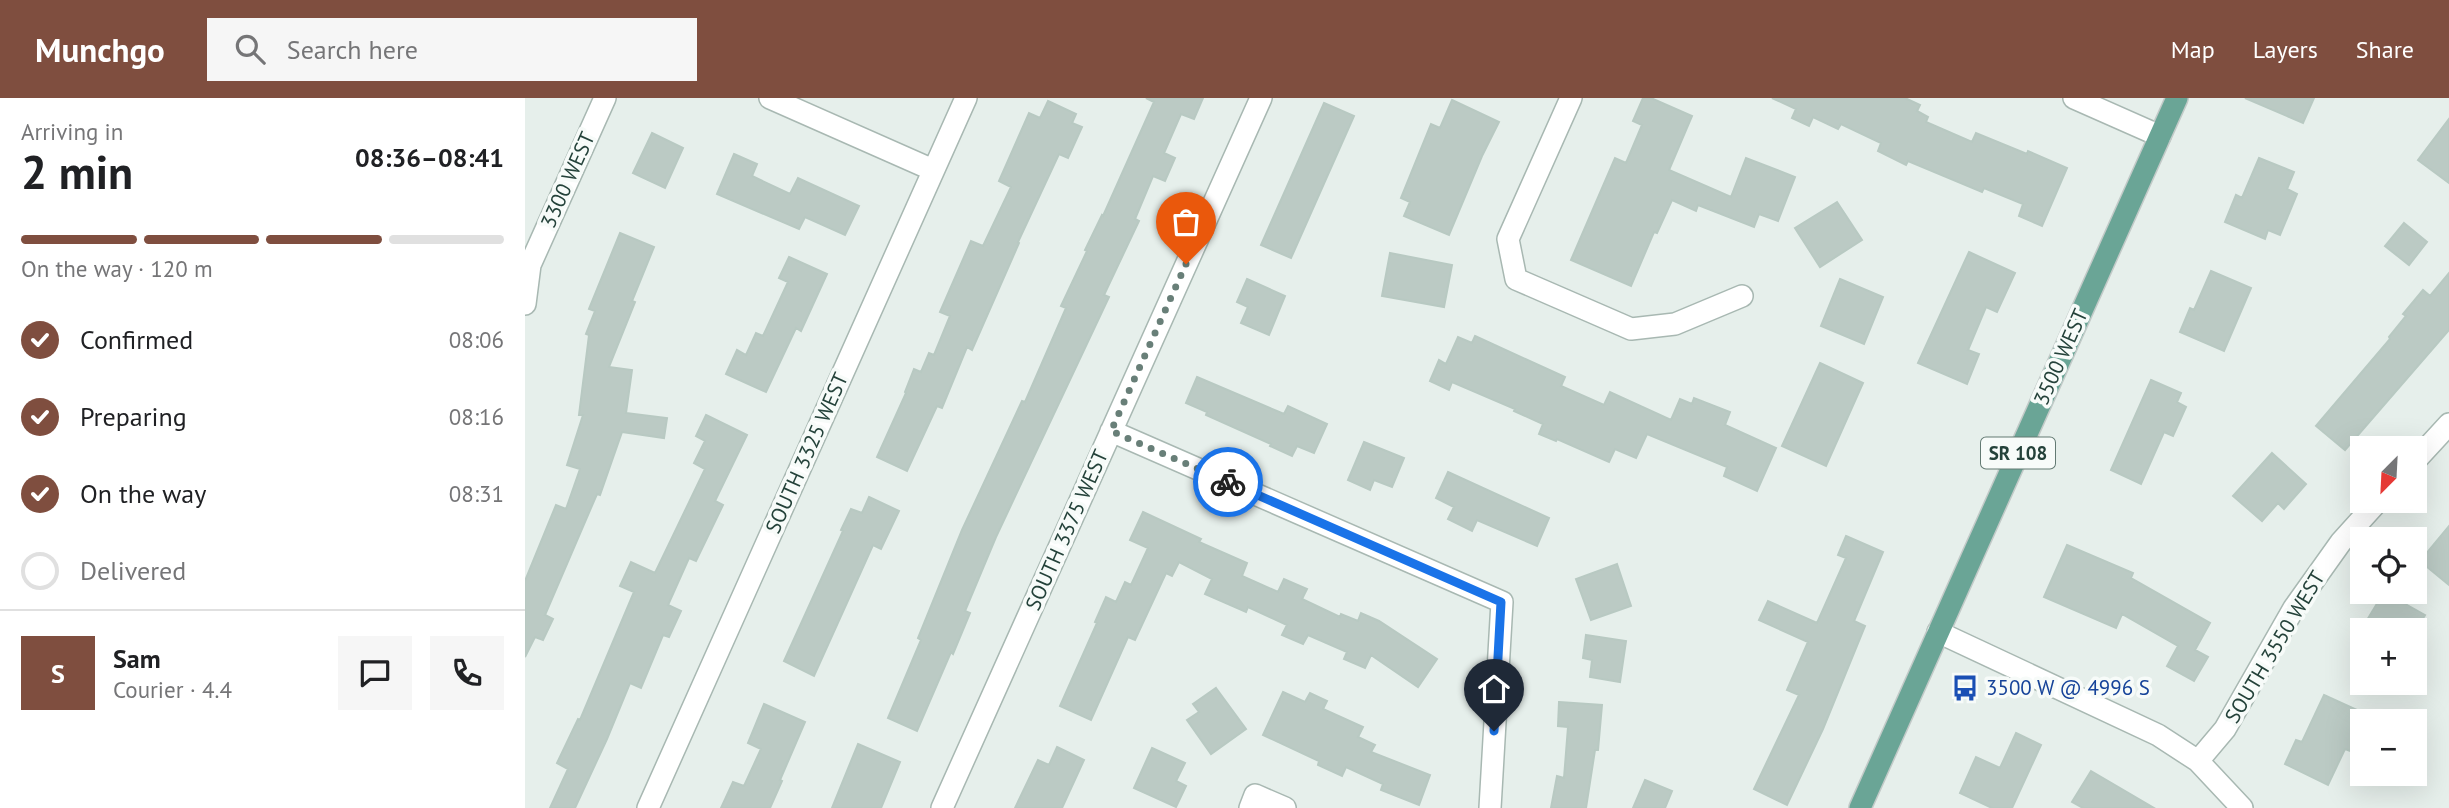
<!DOCTYPE html>
<html lang="en">
<head>
<meta charset="utf-8">
<style>
	body { margin:0; font-family:"PT Sans",sans-serif; background:#f6f6f6; color:#202124; height:100vh; display:flex; flex-direction:column; font-size:26px; white-space:nowrap }
	* { box-sizing:border-box; margin:0 }
	p { font-size:23px; color:#757577 }
	.icon { flex:none; width:38px; height:38px; fill:none; stroke:currentColor; stroke-width:2; stroke-linecap:round; stroke-linejoin:round }
	.map { position:relative; flex:1; overflow:hidden }
	.drawer { display:flex; flex-direction:column; background:#fff; width:525px }
	.drawer>* { flex:none }
	.needle { width:46px; rotate:204deg }
	.fabs { position:absolute; left:1825px; top:338px; display:grid; gap:14px }
	.fabs a { display:grid; place-items:center; width:77px; height:77px; border-radius:0px; background:#fff; box-shadow:0 7px 28px #0002; font-size:35px }
	.pin { position:absolute; display:grid; place-items:center; width:60px; height:60px; color:#fff; margin:-72px -30px; border-radius:50% 50% 50% 0; rotate:-45deg; box-shadow:0 0 7px #0007 }
	.pin .icon { rotate:45deg }
	.courier { position:absolute; display:grid; place-items:center; width:70px; height:70px; margin:-35px; border:5px solid #1a73e8; border-radius:50%; background:#fff; color:#222; box-shadow:0 2px 9px #0007 }
	.summary em { font-style:normal; font-weight:700 }
	.summary div { display:flex; flex-direction:column-reverse }
	.summary { display:flex; align-items:center; justify-content:space-between; height:119px; padding:0 21px }
	h1 { font-size:46px; font-weight:700; line-height:52px }
	.bar { display:grid; grid-template-columns:repeat(4,1fr); gap:10px 7px; align-content:center; height:84px; padding:0 21px }
	.bar i { height:9px; border-radius:5px; background:#e0e0e0 }
	.bar .current { background:#7f4e3f }
	.bar p { grid-column:span 4 }
	.line { display:flex; align-items:center; gap:18px; padding:0 21px; border-top:2px solid #e0e0e0 }
	.line div { flex:1 }
	.round { display:grid; place-items:center; flex:none; width:74px; height:74px; border-radius:0px; background:#f6f6f6 }
	ol { padding:0 21px; list-style:none }
	li { display:flex; align-items:center; gap:21px; height:77px }
	li p { margin-inline-start:auto }
	li .icon { padding:7px; border-radius:50%; background:#7f4e3f; color:#fff; stroke-width:4 }
	li:last-child { color:#757577 }
	li i { width:38px; height:38px; border:4px solid #e0e0e0; border-radius:50% }
	header { display:flex; align-items:center; gap:42px; box-sizing:border-box; height:98px; padding:0 35px; background:#7f4e3f; color:#fff }
	header strong { font-size:33px }
	nav { display:flex; gap:38px; margin-inline-start:auto; font-size:24px }
	.search { width:490px; height:63px; background:#f6f6f6; display:flex; align-items:center; gap:18px; box-sizing:border-box; padding:0 24px; border-radius:0px; color:#757577; font-size:26px }
	main { display:flex; flex:1; min-height:0 }
	.map>svg:first-child { display:block }
	.building { fill:#bbcac4; stroke:#b8c9c2; stroke-width:2 }
	.lines { fill:none; stroke-linecap:round; stroke-linejoin:round }
	.minor-casing { stroke:#a8b8b2; stroke-width:24 }
	.primary-casing { stroke:#c2cac8; stroke-width:24 }
	.minor { stroke:#fff; stroke-width:21 }
	.primary { stroke:#6aa596; stroke-width:21 }
	.done { stroke:#687f78; stroke-width:7; stroke-dasharray:0 12.6 }
	.route { stroke:#1a73e8; stroke-width:9 }
	.labels { text-anchor:middle; stroke-width:7; stroke-linejoin:round; paint-order:stroke }
	.shield { fill:#f7fbf9; stroke:#637a73; stroke-width:2 }
	.shield-label { font-size:19px; font-weight:bold; fill:#24423a }
	.street-label { font-size:21px; fill:#24423a; stroke:#f7fbf9 }
	.transit-label { font-size:21px; fill:#164399; stroke:#f7fbf9; text-anchor:start }
</style>
</head>
<body>
<header>
<strong>Munchgo</strong>
<div class="search"><svg class="icon" aria-label="search" viewBox="0 0 24 24"><circle cx="10" cy="10" r="6"/><path d="M15 15l6 6"/></svg>Search here</div>
<nav><a>Map</a><a>Layers</a><a>Share</a></nav>
</header>
<main>
<section class="drawer">
<div class="summary"><div><h1>2 min</h1><p>Arriving in</p></div><em>08:36–08:41</em></div>
<div class="bar"><i class="current"></i><i class="current"></i><i class="current"></i><i></i><p>On the way · 120 m</p></div>
<ol>
<li><svg class="icon" aria-label="check" viewBox="0 0 24 24"><path d="M5 12l5 5 9-10"/></svg>Confirmed<p>08:06</p></li>
<li><svg class="icon" aria-label="check" viewBox="0 0 24 24"><path d="M5 12l5 5 9-10"/></svg>Preparing<p>08:16</p></li>
<li><svg class="icon" aria-label="check" viewBox="0 0 24 24"><path d="M5 12l5 5 9-10"/></svg>On the way<p>08:31</p></li>
<li><i></i>Delivered</li>
</ol>
<div class="line" style="height:126px"><b class="round" style="background:#7f4e3f;color:#fff">S</b><div><b>Sam</b><p>Courier · 4.4</p></div><a class="round"><svg class="icon" aria-label="chat" viewBox="0 0 24 24"><path d="M4 5h16v11H9l-5 4z"/></svg></a><a class="round"><svg class="icon" aria-label="phone" viewBox="0 0 24 24"><path d="M5 4h4l2 5-3 2q2 4 5 5l2-3 5 2v4C11 20 4 13 5 4z"/></svg></a></div>
</section>
<div class="map">
<svg width="1924" height="710" viewBox="0 0 1924 710">
	<rect width="100%" height="100%" fill="#e6efeb"/>
	<path class="building" d="M 621,0 L 678,0 L 669,21 L 656,16 L 639,55 L 650,60 L 640,83 L 628,78 L 610,121 L 614,123 L 579,197 L 584,199 L 471,439 L 440,513 L 445,515 L 428,556 L 426,554 L 392,633 L 363,620 L 396,542 L 393,540 L 437,432 L 497,303 L 500,304 L 541,210 L 536,208 L 562,153 L 560,152 L 577,117 L 578,118 L 629,4 Z
		M 1118,0 L 1126,0 L 1167,18 L 1144,72 L 1206,99 L 1221,60 L 1270,79 L 1253,123 L 1234,116 L 1229,129 L 1173,107 L 1171,113 L 1147,102 L 1132,135 L 1129,134 L 1106,188 L 1046,162 L 1090,60 L 1101,65 L 1117,27 L 1108,23 Z
		M 1247,0 L 1380,0 L 1395,7 L 1392,13 L 1403,19 L 1401,24 L 1447,44 L 1451,35 L 1502,56 L 1503,53 L 1542,70 L 1517,128 L 1494,118 L 1498,106 L 1459,90 L 1457,94 L 1383,63 L 1381,67 L 1353,53 L 1356,45 L 1316,26 L 1313,31 L 1288,19 L 1284,28 L 1267,20 L 1271,11 Z
		M 1720,0 L 1789,0 L 1778,25 Z
		M 927,2 L 974,24 L 957,58 L 924,137 L 879,118 L 885,104 L 876,100 L 906,26 L 915,30 Z
		M 523,3 L 551,16 L 547,25 L 557,29 L 543,60 L 534,56 L 493,144 L 494,145 L 447,252 L 442,249 L 417,310 L 412,308 L 382,373 L 352,359 L 381,295 L 380,294 L 389,271 L 396,274 L 404,255 L 409,257 L 425,218 L 415,214 L 446,143 L 458,148 L 486,89 L 474,83 L 504,15 L 515,20 Z
		M 799,5 L 829,18 L 766,160 L 736,147 Z
		M 1924,21 L 1924,85 L 1893,62 Z
		M 127,35 L 158,50 L 140,90 L 108,75 Z
		M 209,56 L 232,66 L 227,78 L 265,96 L 273,80 L 334,108 L 320,137 L 280,119 L 274,131 L 192,96 Z
		M 1734,60 L 1769,74 L 1762,91 L 1772,96 L 1755,137 L 1743,132 L 1740,141 L 1700,124 L 1711,97 L 1717,100 Z
		M 1312,104 L 1337,142 L 1295,169 L 1270,130 Z
		M 1879,125 L 1902,144 L 1884,167 L 1860,148 Z
		M 95,135 L 129,149 L 107,203 L 110,204 L 84,269 L 107,272 L 101,315 L 142,320 L 139,340 L 97,334 L 75,397 L 72,396 L 20,517 L 28,521 L 18,542 L 10,539 L 0,559 L 0,483 L 31,407 L 41,411 L 55,371 L 42,367 L 58,317 L 54,317 L 64,237 L 61,236 L 70,213 L 64,211 Z
		M 1444,154 L 1490,175 L 1472,214 L 1461,209 L 1443,252 L 1454,256 L 1442,286 L 1393,265 Z
		M 865,155 L 927,167 L 919,209 L 857,198 Z
		M 264,159 L 302,176 L 276,233 L 271,230 L 241,294 L 201,276 L 212,252 L 221,257 L 231,235 L 238,238 L 263,184 L 254,180 Z
		M 1686,173 L 1726,190 L 1699,253 L 1655,234 L 1665,210 L 1669,212 Z
		M 1924,175 L 1924,232 L 1820,352 L 1791,328 L 1865,241 L 1864,239 L 1881,218 L 1878,216 L 1898,192 L 1905,198 Z
		M 722,181 L 760,198 L 744,237 L 716,225 L 723,209 L 712,204 Z
		M 1315,181 L 1358,199 L 1339,246 L 1296,228 Z
		M 950,238 L 1040,279 L 1036,288 L 1079,307 L 1085,294 L 1146,322 L 1155,301 L 1167,306 L 1169,300 L 1205,314 L 1200,327 L 1251,350 L 1232,393 L 1199,378 L 1202,369 L 1122,336 L 1111,360 L 1090,351 L 1084,364 L 1032,341 L 1031,343 L 1014,336 L 1018,326 L 989,313 L 990,311 L 927,284 L 924,292 L 905,283 L 914,262 L 921,266 L 933,239 L 947,245 Z
		M 1295,265 L 1338,285 L 1301,368 L 1257,348 Z
		M 672,279 L 759,316 L 763,308 L 802,326 L 789,355 L 772,348 L 767,358 L 745,348 L 746,346 L 681,317 L 682,314 L 661,305 Z
		M 1626,282 L 1656,295 L 1652,304 L 1661,309 L 1648,338 L 1639,334 L 1616,386 L 1586,372 Z
		M 181,317 L 222,337 L 190,403 L 198,407 L 171,463 L 164,460 L 143,507 L 156,513 L 144,539 L 138,537 L 116,590 L 105,585 L 82,641 L 50,710 L 25,710 L 43,671 L 32,665 L 53,621 L 55,622 L 109,494 L 95,488 L 106,464 L 130,475 L 180,371 L 169,365 L 180,343 L 171,338 Z
		M 839,344 L 879,360 L 867,389 L 849,382 L 845,392 L 823,382 Z
		M 1747,355 L 1781,386 L 1759,411 L 1753,405 L 1737,423 L 1708,398 Z
		M 923,374 L 1024,420 L 1012,448 L 952,422 L 947,433 L 923,421 L 929,409 L 911,400 Z
		M 344,399 L 374,413 L 356,451 L 348,447 L 289,578 L 259,563 L 318,433 L 316,432 L 326,411 L 337,415 Z
		M 618,414 L 676,441 L 674,444 L 722,465 L 717,478 L 753,494 L 759,481 L 782,491 L 777,501 L 815,519 L 816,516 L 833,523 L 836,515 L 854,523 L 912,561 L 893,589 L 846,557 L 840,570 L 819,561 L 822,554 L 783,537 L 778,546 L 757,537 L 762,527 L 723,509 L 721,514 L 680,496 L 687,481 L 654,464 L 647,478 L 641,475 L 610,542 L 603,539 L 566,622 L 535,608 L 572,525 L 570,524 L 581,499 L 591,504 L 600,484 L 606,487 L 623,450 L 605,442 Z
		M 1924,428 L 1924,487 L 1895,463 Z
		M 1321,438 L 1358,454 L 1329,523 L 1340,528 L 1298,631 L 1262,707 L 1229,691 L 1274,597 L 1262,592 L 1283,544 L 1234,522 L 1243,503 L 1292,525 L 1321,460 L 1313,457 Z
		M 1542,447 L 1608,475 L 1606,480 L 1685,525 L 1670,552 L 1683,559 L 1669,583 L 1642,568 L 1653,548 L 1597,516 L 1591,530 L 1519,499 Z
		M 1092,466 L 1106,508 L 1066,522 L 1051,481 Z
		M 1859,494 L 1900,517 L 1891,532 L 1836,532 Z
		M 1061,537 L 1101,543 L 1095,584 L 1065,579 L 1067,562 L 1058,560 Z
		M 691,590 L 721,631 L 686,656 L 662,622 L 674,614 L 668,606 Z
		M 758,594 L 780,604 L 785,595 L 802,603 L 798,611 L 838,629 L 833,639 L 850,647 L 846,654 L 905,677 L 894,707 L 856,692 L 858,686 L 821,669 L 817,678 L 793,667 L 794,663 L 738,637 Z
		M 1799,597 L 1845,618 L 1842,623 L 1838,623 L 1838,634 L 1828,654 L 1820,651 L 1803,687 L 1760,666 L 1771,642 L 1777,644 Z
		M 1034,604 L 1077,607 L 1073,652 L 1070,652 L 1061,710 L 1026,710 L 1032,678 L 1039,680 L 1043,629 L 1033,628 Z
		M 239,606 L 280,624 L 255,682 L 257,683 L 245,710 L 196,710 L 208,684 L 219,688 L 236,651 L 223,645 Z
		M 1491,635 L 1516,647 L 1487,710 L 1467,710 L 1435,695 L 1451,659 L 1475,670 Z
		M 333,646 L 375,664 L 356,710 L 307,710 Z
		M 532,649 L 559,662 L 537,710 L 490,710 L 513,662 L 524,667 Z
		M 627,650 L 660,665 L 651,683 L 661,688 L 651,709 L 609,690 Z
		M 1566,673 L 1629,710 L 1558,710 L 1547,704 Z
		M 1120,682 L 1147,693 L 1140,710 L 1108,710 Z"/>
	<g class="lines">
		<g class="minor-casing">
			<path id="minor" d="M 245,0 L 408,72
				M 1046,0 L 983,141 L 991,181 L 1106,231 L 1150,226 L 1217,198
				M 1549,0 L 1635,38
				M 0,206 L 5,167 L 80,0
				M 586,333 L 977,504 L 965,710
				M 1890,363 L 1924,326
				M 1413,534 L 1633,637 L 1673,663 L 1717,710
				M 1673,663 L 1700,631 L 1769,510 L 1816,444 L 1854,402
				M 123,710 L 441,0
				M 417,710 L 736,0
				M 725,710 L 730,697 L 760,710"/>
		</g>
		<g class="primary-casing">
			<path id="primary" d="M 1335,710 L 1652,0"/>
		</g>
		<use href="#minor" class="minor"/>
		<use href="#primary" class="primary"/>
	</g>
	<g class="lines">
		<path class="done" d="M 661,166 L 586,333 L 703,384"/>
		<path class="route" d="M 703,384 L 976,504 L 969,633"/>
	</g>
	<defs>
		<g id="bus-bare" transform="scale(2.1)"><path d="M-5-6H5V4H4V6H2V4H-2V6H-4V4H-5ZM-3.5-4V0h7V-4ZM-3.5 1.2v1.5H-2V1.2ZM2 1.2v1.5H3.5V1.2Z" fill="#1a4fb4" stroke="#f7fbf9" stroke-width="2.5" paint-order="stroke"/></g>
	</defs>
	<g fill-rule="evenodd">
		<use href="#bus-bare" x="1440" y="590"/>
	</g>
	<g class="labels">
		<rect class="shield" x="1456" y="339.5" width="74" height="31" rx="5"/>
		<g class="shield-label">
			<text x="1493" y="362">SR 108</text>
		</g>
		<g class="street-label">
			<text transform="translate(43 82) rotate(-66)" y="7">3300 WEST</text>
			<text transform="translate(1536 259) rotate(-66)" y="7">3500 WEST</text>
			<text transform="translate(282 355) rotate(-66)" y="7">SOUTH 3325 WEST</text>
			<text transform="translate(542 432) rotate(-66)" y="7">SOUTH 3375 WEST</text>
			<text transform="translate(1750 549) rotate(-59)" y="7">SOUTH 3550 WEST</text>
		</g>
		<g class="transit-label">
			<text x="1461" y="597">3500 W @ 4996 S</text>
		</g>
	</g>
</svg>
<div class="fabs">
<a><svg class="needle" viewBox="-14 -14 28 28"><path d="M0-13l5 13h-10z" fill="#e53935"/><path d="M0 13l5-13h-10z" fill="#757577"/></svg></a>
<a><svg class="icon" aria-label="locate" viewBox="0 0 24 24"><circle cx="12" cy="12" r="6"/><path d="M12 2v4M12 18v4M2 12h4M18 12h4"/></svg></a>
<a>+</a>
<a>−</a>
</div>
<div class="pin" style="left:661px;top:166px;background:#ea580c"><svg class="icon" aria-label="bag" viewBox="0 0 24 24"><path d="M5 8h14l-1 12H6zM9 8a3 3 0 0 1 6 0"/></svg></div>
<div class="pin" style="left:969px;top:633px;background:#1f2937"><svg class="icon" aria-label="home" viewBox="0 0 24 24"><path d="M3 11l9-7 9 7M6 9v11h12V9"/></svg></div>
<div class="courier" style="left:703px;top:384px"><svg class="icon" aria-label="bike" viewBox="0 0 24 24"><circle cx="6" cy="16" r="4"/><circle cx="18" cy="16" r="4"/><path d="M6 16l4-8h5l3 8M10 8l3 8H6M13 5h3"/></svg></div>
</div>
</main>
</body>
</html>
